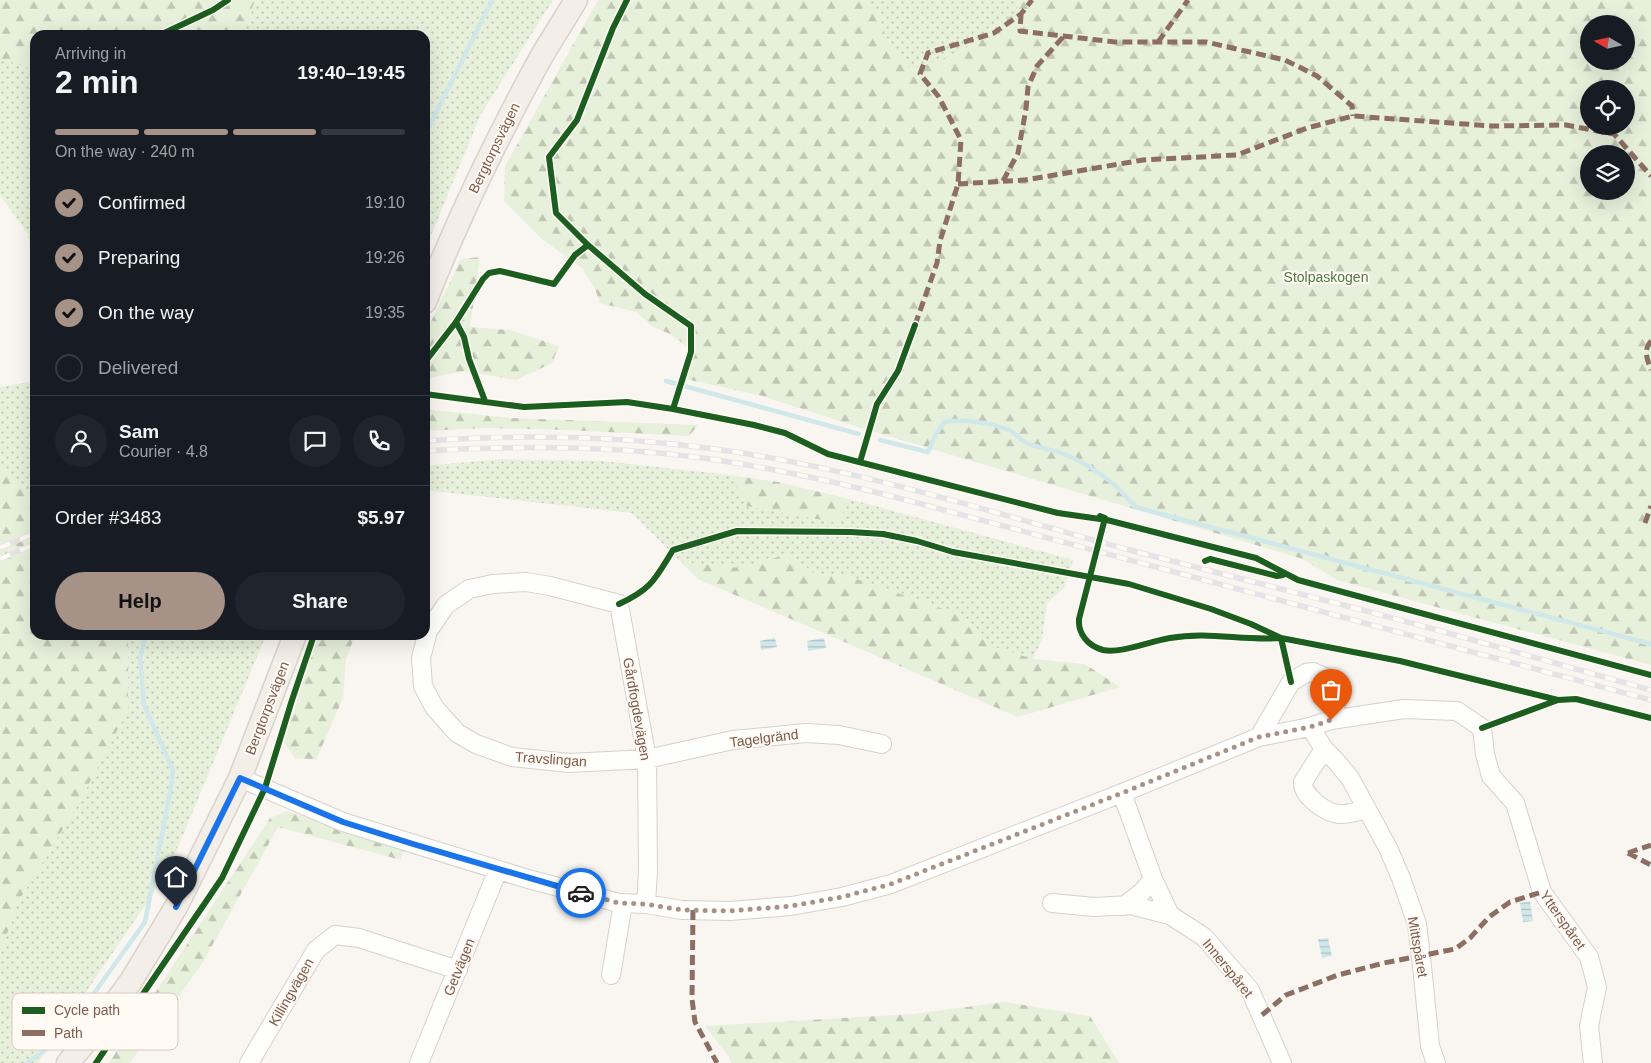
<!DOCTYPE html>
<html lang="en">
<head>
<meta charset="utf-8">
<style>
	body { margin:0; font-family:Arial,sans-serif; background:#20242c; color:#f1f3f6; height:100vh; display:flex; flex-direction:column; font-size:19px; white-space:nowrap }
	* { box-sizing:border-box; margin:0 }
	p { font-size:16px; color:#9ea1a6 }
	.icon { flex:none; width:28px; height:28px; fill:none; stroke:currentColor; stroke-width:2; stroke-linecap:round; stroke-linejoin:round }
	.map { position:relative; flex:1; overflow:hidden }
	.drawer { position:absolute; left:30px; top:30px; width:400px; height:610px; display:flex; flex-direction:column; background:#171b24; border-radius:15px; box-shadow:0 5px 20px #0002 }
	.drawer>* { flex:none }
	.needle { width:32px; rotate:279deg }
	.fabs { position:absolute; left:1580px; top:15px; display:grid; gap:10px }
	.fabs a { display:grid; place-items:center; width:55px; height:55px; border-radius:50%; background:#171b24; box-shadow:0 5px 20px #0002; font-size:25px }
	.pin { position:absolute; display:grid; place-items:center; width:42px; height:42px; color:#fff; margin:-51px -21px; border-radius:50% 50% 50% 0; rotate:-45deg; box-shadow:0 0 5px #0007 }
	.pin .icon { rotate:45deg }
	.courier { position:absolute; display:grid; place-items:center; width:50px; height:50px; margin:-25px; border:4px solid #1a73e8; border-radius:50%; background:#fff; color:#222; box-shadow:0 1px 6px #0007 }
	.headline em { font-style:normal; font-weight:800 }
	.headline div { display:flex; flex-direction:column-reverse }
	.headline { display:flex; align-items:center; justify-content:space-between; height:85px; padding:0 25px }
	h1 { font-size:32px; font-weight:800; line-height:38px }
	.bar { display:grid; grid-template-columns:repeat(4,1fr); gap:8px 5px; align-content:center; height:60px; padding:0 25px }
	.bar i { height:6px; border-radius:4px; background:#363941 }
	.bar .active { background:#a69286 }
	.bar p { grid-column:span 4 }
	.line { display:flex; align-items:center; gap:12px; padding:0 25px; border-top:1px solid #363941 }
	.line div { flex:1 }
	.round { display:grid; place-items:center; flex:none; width:52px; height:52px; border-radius:26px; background:#20242c }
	ol { padding:0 25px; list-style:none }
	li { display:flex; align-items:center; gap:15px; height:55px }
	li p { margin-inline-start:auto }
	li .icon { padding:5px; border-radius:50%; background:#a69286; color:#111; stroke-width:4 }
	li:last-child { color:#9ea1a6 }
	li i { width:28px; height:28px; border:2px solid #363941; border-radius:50% }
	.button { display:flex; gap:10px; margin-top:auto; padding:10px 25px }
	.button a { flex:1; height:58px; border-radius:30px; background:#a69286; color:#111; font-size:20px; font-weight:800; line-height:58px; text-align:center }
	.button a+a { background:#20242c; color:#f1f3f6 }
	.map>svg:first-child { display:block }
	.grass { fill:url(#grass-dots) }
	.forest { fill:url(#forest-firs); fill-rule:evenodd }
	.water { fill:url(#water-rules) }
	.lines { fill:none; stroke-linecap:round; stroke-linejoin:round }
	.stream { stroke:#d0e8ea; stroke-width:4.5 }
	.minor-casing { stroke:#d7d1cb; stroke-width:20 }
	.major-casing { stroke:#dad1cc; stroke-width:25 }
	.minor { stroke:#fefefd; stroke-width:18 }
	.major { stroke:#f3eee8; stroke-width:22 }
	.rail-casing { stroke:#e6e3e7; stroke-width:5.5 }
	.rail { stroke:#fffaf3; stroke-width:4; stroke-dasharray:11; stroke-linecap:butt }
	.quiet { stroke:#8d6e63; stroke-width:5; stroke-dasharray:10 5; stroke-linecap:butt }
	.cycleway-casing { stroke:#fffaf3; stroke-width:9 }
	.cycleway { stroke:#1b5e20; stroke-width:6 }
	.done { stroke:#a69286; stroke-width:5; stroke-dasharray:0 9 }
	.route { stroke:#1a73e8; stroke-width:6 }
	.labels { text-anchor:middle; stroke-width:4; stroke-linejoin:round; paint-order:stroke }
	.street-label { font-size:14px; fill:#7a5c4d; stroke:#fffaf3 }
	.park-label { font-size:14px; fill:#537a41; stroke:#fffaf3 }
	.key { fill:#fffaf3; stroke:#d7cbc1; stroke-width:1 }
	.key-label { font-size:14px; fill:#7a5c4d }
</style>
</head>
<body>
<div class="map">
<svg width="1651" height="1063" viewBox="0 0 1651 1063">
	<defs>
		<pattern id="grass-dots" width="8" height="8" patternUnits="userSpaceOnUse" patternTransform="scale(1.25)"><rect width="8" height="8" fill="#e7f0db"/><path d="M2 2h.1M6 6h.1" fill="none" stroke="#c0c6b4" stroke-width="1.8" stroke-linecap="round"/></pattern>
		<pattern id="forest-firs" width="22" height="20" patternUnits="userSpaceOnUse" patternTransform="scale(1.25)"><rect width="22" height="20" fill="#e7f0db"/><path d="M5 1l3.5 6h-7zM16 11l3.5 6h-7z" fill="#c0c6b4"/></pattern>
		<pattern id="water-rules" width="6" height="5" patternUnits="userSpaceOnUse" patternTransform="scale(1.25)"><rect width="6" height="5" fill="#d0e8ea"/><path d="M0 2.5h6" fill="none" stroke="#aebfc0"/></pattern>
	</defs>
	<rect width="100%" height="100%" fill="#f9f5f0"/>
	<path class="grass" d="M 255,0 L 553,0 L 480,116 L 425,250 L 425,35 L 242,35 Z
		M 864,0 L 1018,0 L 1017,12 L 959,53 L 910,70 L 886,37 L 877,11 Z
		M 0,58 L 35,70 L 35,297 L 28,234 L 0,195 Z
		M 35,381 L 35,503 L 0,467 L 0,387 Z
		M 500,459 L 602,461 L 730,475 L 748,506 L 838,523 L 849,499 L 1073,560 L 1064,588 L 1047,603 L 1042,639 L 1033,659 L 988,645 L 964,616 L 848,576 L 815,574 L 788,554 L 741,568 L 681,562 L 632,513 L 425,490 L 425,466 Z
		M 128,635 L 266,635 L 168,871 L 38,1063 L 0,1063 L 0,954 L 18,902 L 77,806 L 128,710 Z"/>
	<path class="forest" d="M 0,0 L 255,0 L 242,35 L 35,35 L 35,70 L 0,58 Z
		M 598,0 L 864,0 L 877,11 L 886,37 L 910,70 L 959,53 L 1017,12 L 1018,0 L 1651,0 L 1651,665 L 1337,580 L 1303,559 L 871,431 L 759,395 L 685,379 L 693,351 L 672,335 L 652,326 L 636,312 L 600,303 L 595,289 L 583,269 L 542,239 L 504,201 L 505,166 ZM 1589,24 L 1626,24 L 1626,61 L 1589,61 ZM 1589,89 L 1626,89 L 1626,126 L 1589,126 ZM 1589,154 L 1626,154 L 1626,191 L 1589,191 Z
		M 480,257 L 470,327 L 510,330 L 559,346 L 552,363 L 516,380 L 465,371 L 428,378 L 425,375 L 425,334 L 461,259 Z
		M 425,409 L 511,418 L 698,425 L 689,436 L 568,430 L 485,428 L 425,431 Z
		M 0,467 L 35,503 L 35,635 L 128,635 L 128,710 L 77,806 L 18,902 L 0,954 Z
		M 730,475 L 778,482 L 849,499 L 838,523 L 747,506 Z
		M 788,554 L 815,574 L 848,576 L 964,616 L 988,645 L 1033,659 L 1085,664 L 1120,687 L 1018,717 L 698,579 L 681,562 L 741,568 Z
		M 319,635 L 355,635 L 346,660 L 343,698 L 316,760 L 295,758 L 284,742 L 307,669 Z
		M 287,811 L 404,850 L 401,860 L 278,827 L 203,962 L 148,1040 L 129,1063 L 109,1063 L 270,818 Z
		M 1005,1002 L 1090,1016 L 1119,1063 L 731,1063 L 729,1057 L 705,1026 L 913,1014 Z"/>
	<path class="water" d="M 775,638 L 777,647 L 761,650 L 760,641 Z
		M 824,638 L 826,648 L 808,651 L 807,641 Z
		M 1530,901 L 1533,921 L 1523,922 L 1520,903 Z
		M 1328,938 L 1332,956 L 1322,958 L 1318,939 Z"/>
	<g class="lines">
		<path class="stream" d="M 425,135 L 492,0
			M 666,381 L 859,434
			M 880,440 L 928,452 L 936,434 L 944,422 C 964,419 989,422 1009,430 C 1016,433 1020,441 1027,443 C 1038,448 1050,449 1061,453 C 1090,464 1116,483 1135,507 L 1651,644
			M 27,1063 L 62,1038 L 145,922 L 170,793 L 173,770 L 144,705 L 140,657 L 146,635"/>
		<g class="minor-casing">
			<path id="minor" d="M 1310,727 L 1324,749 L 1335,760 L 1350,778 L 1388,848 L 1401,878 L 1417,924 L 1422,966 L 1430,1046 L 1436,1063
				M 1259,737 L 1291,682 L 1306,673 L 1313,672 L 1327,678 L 1334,689 L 1337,701 L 1331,720
				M 1324,749 L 1303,782 C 1302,796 1326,813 1339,814 C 1348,815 1359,811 1367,809
				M 240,778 L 343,822 L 528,879 L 619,903 L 646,904 L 682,910 L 730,911 L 791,906 L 842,897 L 891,884 L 1122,793 L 1259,737 L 1310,727 L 1331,720 L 1404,709 L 1457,711 L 1482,728 L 1485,754 L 1491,776 L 1515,803 L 1542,892 L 1589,957 L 1597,987 L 1589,1026 L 1593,1063
				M 1122,793 L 1153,879 L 1170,915 L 1204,937 L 1250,990 L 1282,1063
				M 1052,903 L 1094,907 L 1130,905 L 1170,915
				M 646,904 L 648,871 L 647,759 L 619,604 L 550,586 L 526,582 L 493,584 L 469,589 L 446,605 L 428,631 L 421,658 L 423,686 L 434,707 L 457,733 L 476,744 L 512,757 L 569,763 L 647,759 L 733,740 L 806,733 L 839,735 L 882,744
				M 1124,906 L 1142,892 L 1153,879
				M 611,975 L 623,903
				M 249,1063 L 316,950 L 335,935 L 359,938 L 458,970
				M 419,1063 L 498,870"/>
		</g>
		<g class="major-casing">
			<path id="major" d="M 425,302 C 456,223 493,146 533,72 C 546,47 562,24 576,0
				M 68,1063 L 97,1028 L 131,981 L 176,907 L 240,778 L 295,635"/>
		</g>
		<use href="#minor" class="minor"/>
		<use href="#major" class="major"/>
		<g class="rail-casing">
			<path id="rail" d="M 425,441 C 522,434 619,436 715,449 C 855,468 990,512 1126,549 C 1232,577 1339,603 1444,632 C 1513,651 1582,671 1651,690
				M 425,451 C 522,445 620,446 717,460 C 783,470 849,485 914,502 L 1651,700
				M 0,548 L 35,533
				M 0,559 L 35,544"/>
		</g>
		<use href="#rail" class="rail"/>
		<path class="quiet" d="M 1021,14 L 1020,31 L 1115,42 L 1206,42 L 1285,60 L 1317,76 L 1352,106 L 1353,116
			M 1158,42 L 1188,0
			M 1003,181 L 1018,153 L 1026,109 L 1028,87 L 1037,66 L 1064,36
			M 958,184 L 1025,180 L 1143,160 L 1237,155 L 1307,128 L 1353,116 L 1492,126 L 1566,125 L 1614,134 L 1651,176
			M 915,325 L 937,263 L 940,241 L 958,184 L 961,140 L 939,97 L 920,74 L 928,53 L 994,33 L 1021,14 L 1032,0
			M 1651,341 C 1643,350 1647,359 1651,370
			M 1645,523 L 1651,506
			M 1628,853 L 1651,865
			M 1628,853 L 1651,845
			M 693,910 L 692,999 L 695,1022 L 717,1063
			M 1262,1015 L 1286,995 L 1338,975 L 1384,963 L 1455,949 L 1470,938 L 1489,917 L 1510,902 L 1542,892"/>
		<g class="cycleway-casing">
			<path id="cycleway" d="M 627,0 L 613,28 L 577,120 L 549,157 L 556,213 L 588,245 L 645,294 L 691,326 L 691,352 L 673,409
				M 160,35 L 213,10 L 228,0
				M 456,322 L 464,337 L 469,359 L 485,401
				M 425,362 L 456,322 L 483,279 L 489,273 L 500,271 L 554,284 L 575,255 L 588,245
				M 425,394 L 524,407 L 627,402 L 673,409 L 754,425 L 785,433 L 828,454 L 1058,513 L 1107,520 L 1256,558 L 1298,580 L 1651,675
				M 860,462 L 877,404 L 898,371 L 915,325
				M 1100,516 L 1105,518 L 1079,619 C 1078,634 1088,646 1103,650 C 1120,654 1151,641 1170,638 C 1209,631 1242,641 1281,638 L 1291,682
				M 1205,561 L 1210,559 L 1277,576 L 1283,575
				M 619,604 C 652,589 655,579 673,550 L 737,531 L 851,532 L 883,534 L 917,541 L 953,552 L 1129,584 L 1211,609 L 1251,624 L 1281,638 L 1400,661 L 1558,700
				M 1482,728 L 1558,700 L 1576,699 L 1651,718
				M 96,1063 L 222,878 L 265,788 L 292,700 L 314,635"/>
		</g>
		<use href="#cycleway" class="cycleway"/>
	</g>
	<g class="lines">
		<path class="done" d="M 581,893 L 619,903 L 646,904 L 682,910 L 730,911 L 791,906 L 842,897 L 891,884 L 1122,793 L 1259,737 L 1310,727 L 1331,720"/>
		<path class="route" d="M 176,907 L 240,778 L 343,822 L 413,844 L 581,893"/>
	</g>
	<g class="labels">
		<g class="street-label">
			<text transform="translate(494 148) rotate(-64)" y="5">Bergtorpsvägen</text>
			<text transform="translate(267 708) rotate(-69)" y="5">Bergtorpsvägen</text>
			<text transform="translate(637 709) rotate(80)" y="5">Gårdfogdevägen</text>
			<text transform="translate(764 738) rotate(-7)" y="5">Tagelgränd</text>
			<text transform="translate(551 759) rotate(4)" y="5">Travslingan</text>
			<text transform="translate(1563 920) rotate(55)" y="5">Ytterspåret</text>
			<text transform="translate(1418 947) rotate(80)" y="5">Mittspåret</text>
			<text transform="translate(459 967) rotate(-68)" y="5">Getvägen</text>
			<text transform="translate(1228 968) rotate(51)" y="5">Innerspåret</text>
			<text transform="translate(291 992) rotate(-60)" y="5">Killingvägen</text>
		</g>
		<g class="park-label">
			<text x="1326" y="282">Stolpaskogen</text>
		</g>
	</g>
	<rect x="12" y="993" width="166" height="57" rx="8" class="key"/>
	<rect x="22" y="1007" width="23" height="7" fill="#1b5e20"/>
	<rect x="22" y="1030" width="23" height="6" fill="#8d6e63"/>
	<g class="key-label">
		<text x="54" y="1015">Cycle path</text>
		<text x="54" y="1038">Path</text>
	</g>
</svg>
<div class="fabs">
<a><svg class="needle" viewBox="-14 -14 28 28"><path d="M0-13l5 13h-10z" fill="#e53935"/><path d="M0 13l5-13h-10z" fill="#9ea1a6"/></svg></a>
<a><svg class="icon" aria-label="locate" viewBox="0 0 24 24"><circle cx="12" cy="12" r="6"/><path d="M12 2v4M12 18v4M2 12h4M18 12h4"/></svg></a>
<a><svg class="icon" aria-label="layers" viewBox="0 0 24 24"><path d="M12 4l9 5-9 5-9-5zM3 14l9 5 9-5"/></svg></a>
</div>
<div class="pin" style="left:1331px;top:720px;background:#ea580c"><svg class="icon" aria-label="bag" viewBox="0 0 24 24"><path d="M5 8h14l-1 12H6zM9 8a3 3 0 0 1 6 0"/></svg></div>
<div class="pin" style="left:176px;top:907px;background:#1f2937"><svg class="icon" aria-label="home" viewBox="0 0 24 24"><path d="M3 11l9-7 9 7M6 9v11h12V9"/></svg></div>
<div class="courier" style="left:581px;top:893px"><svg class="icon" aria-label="car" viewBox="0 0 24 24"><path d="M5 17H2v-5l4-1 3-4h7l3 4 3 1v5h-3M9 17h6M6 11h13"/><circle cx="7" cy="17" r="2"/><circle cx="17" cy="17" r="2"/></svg></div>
<section class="drawer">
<div class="headline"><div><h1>2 min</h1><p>Arriving in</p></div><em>19:40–19:45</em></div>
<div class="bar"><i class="active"></i><i class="active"></i><i class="active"></i><i></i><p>On the way · 240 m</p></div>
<ol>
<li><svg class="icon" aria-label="check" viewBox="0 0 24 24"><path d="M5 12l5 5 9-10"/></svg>Confirmed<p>19:10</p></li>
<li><svg class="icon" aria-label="check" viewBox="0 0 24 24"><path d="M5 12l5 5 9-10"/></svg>Preparing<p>19:26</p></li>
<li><svg class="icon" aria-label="check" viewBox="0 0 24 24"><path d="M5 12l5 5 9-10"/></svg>On the way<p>19:35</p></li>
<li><i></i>Delivered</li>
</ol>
<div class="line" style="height:90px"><a class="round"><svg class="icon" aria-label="person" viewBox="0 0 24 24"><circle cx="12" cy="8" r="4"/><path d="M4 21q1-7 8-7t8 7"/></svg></a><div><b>Sam</b><p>Courier · 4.8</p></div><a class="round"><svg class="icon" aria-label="chat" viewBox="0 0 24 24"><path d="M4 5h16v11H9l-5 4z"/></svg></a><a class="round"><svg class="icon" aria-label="phone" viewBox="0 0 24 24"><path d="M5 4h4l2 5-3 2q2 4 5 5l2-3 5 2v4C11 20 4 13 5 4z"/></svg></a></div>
<div class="line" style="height:65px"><div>Order #3483</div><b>$5.97</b></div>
<div class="button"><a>Help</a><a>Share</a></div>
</section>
</div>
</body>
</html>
